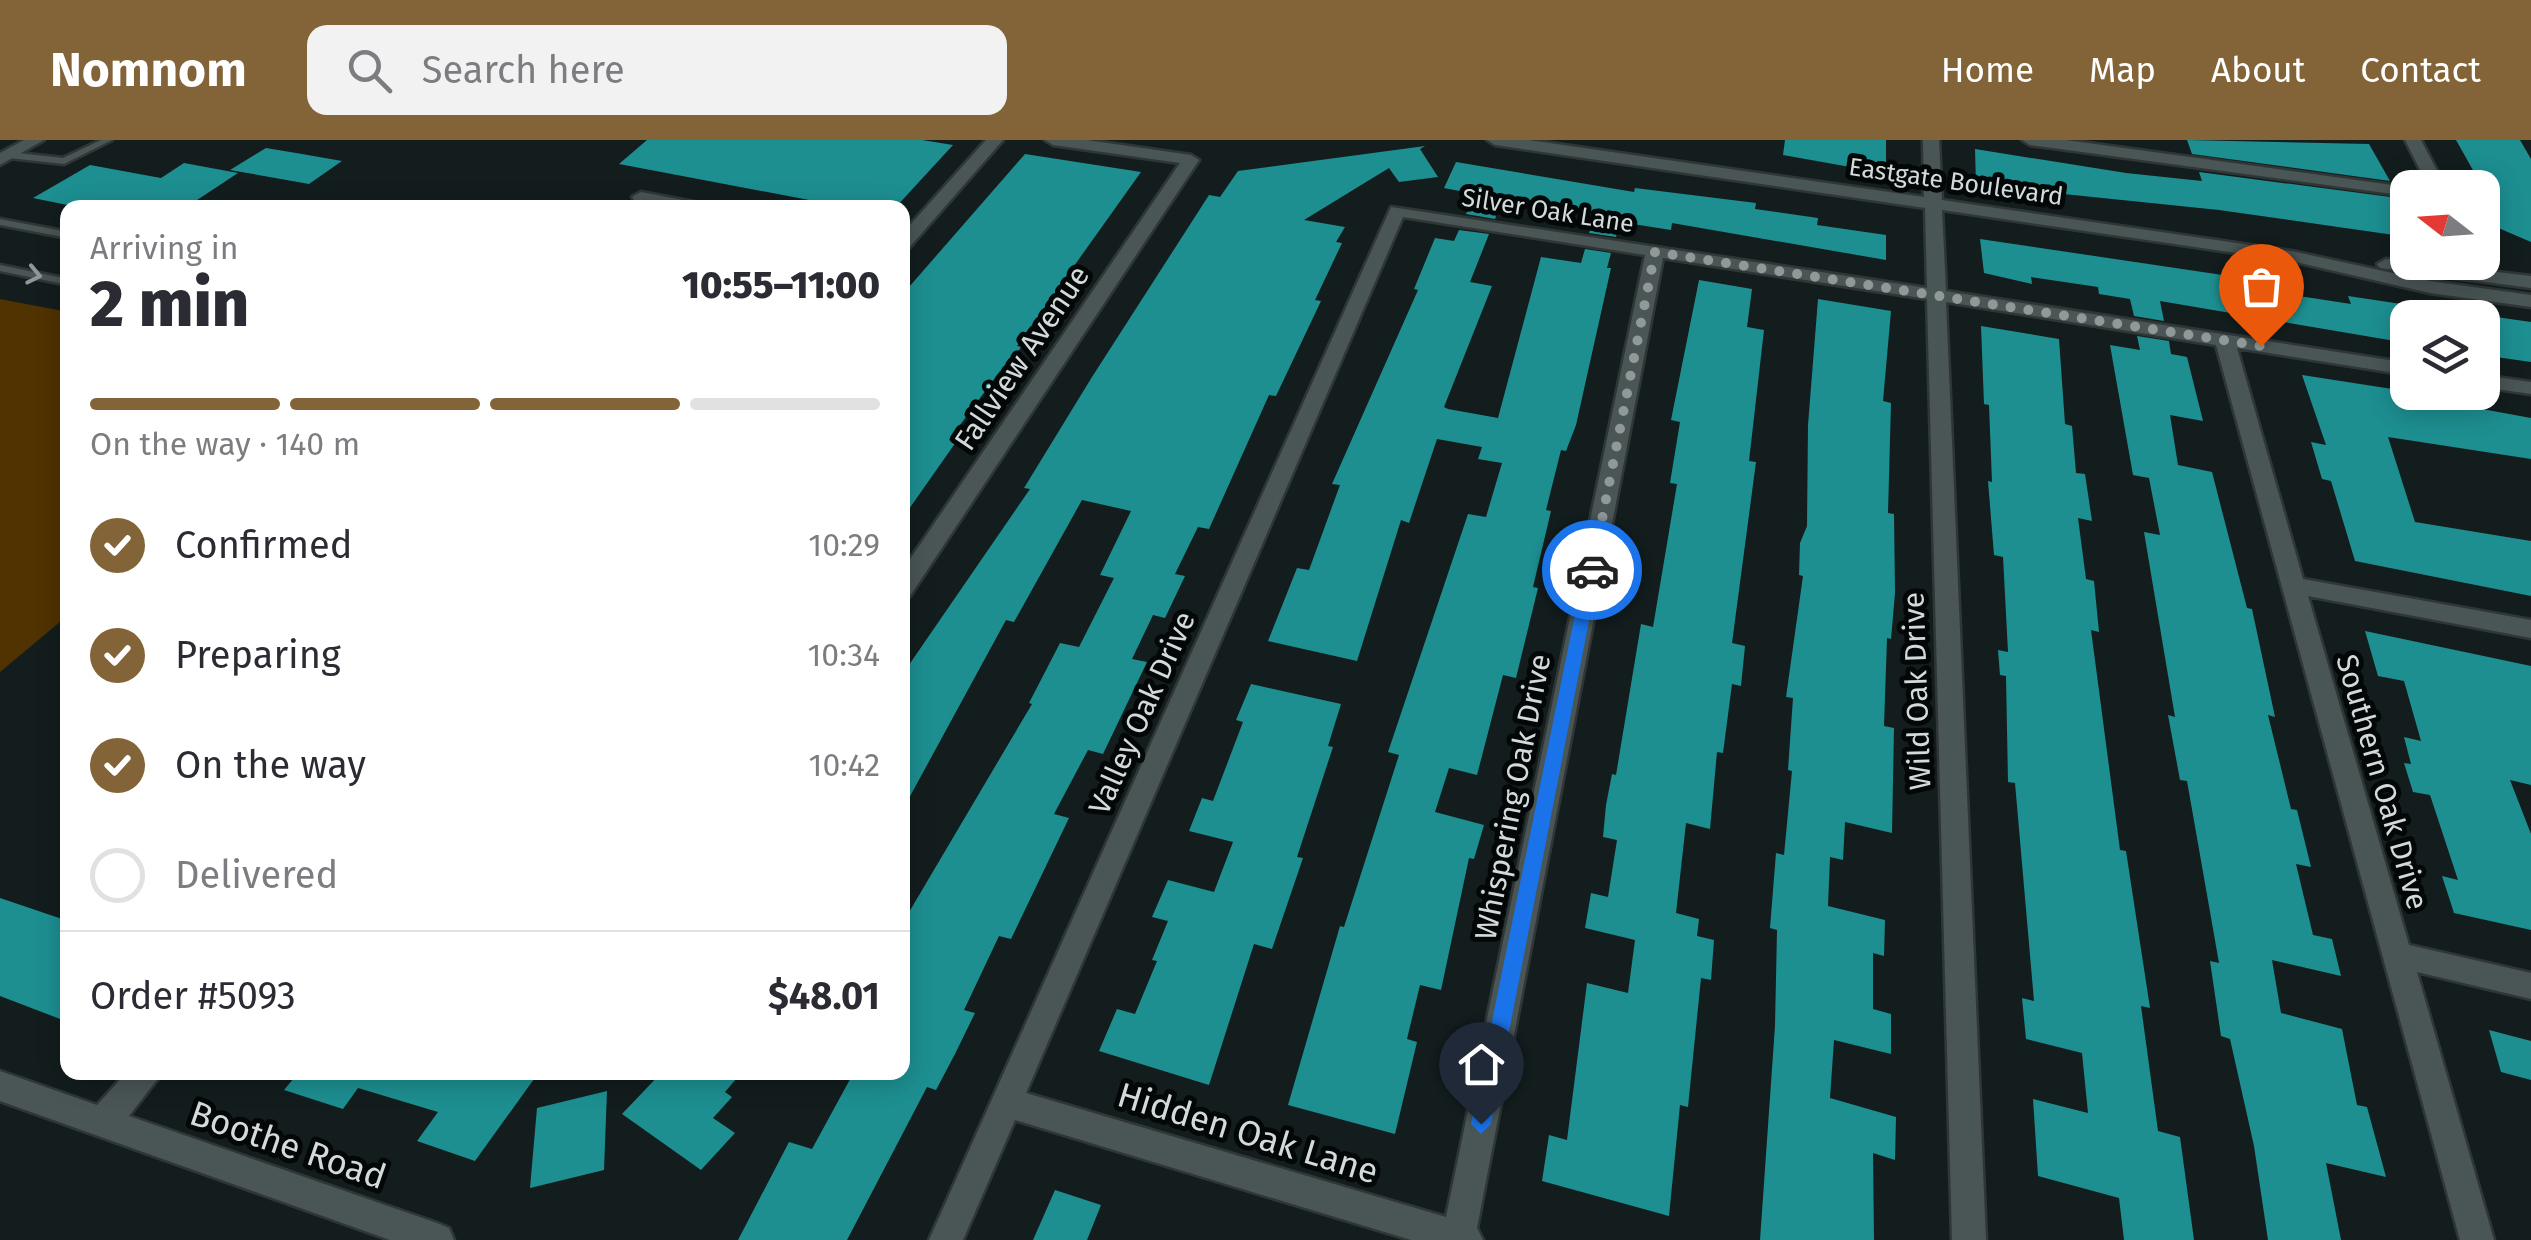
<!DOCTYPE html>
<html lang="en">
<head>
<meta charset="utf-8">
<style>
	body { margin:0; font-family:"Fira Sans",sans-serif; background:#f2f2f3; color:#2b2b33; height:100vh; display:flex; flex-direction:column; font-size:38px; white-space:nowrap }
	* { box-sizing:border-box; margin:0 }
	p { font-size:32px; color:#7c7c81 }
	.icon { flex:none; width:55px; height:55px; fill:none; stroke:currentColor; stroke-width:2; stroke-linecap:round; stroke-linejoin:round }
	.map { position:relative; flex:1; overflow:hidden }
	.side { position:absolute; left:60px; top:60px; width:850px; height:880px; display:flex; flex-direction:column; background:#fff; border-radius:20px; box-shadow:0 5px 25px #0003 }
	.side>* { flex:none }
	.needle { width:65px; rotate:287deg }
	.controls { position:absolute; left:2390px; top:30px; display:grid; gap:20px }
	.controls a { display:grid; place-items:center; width:110px; height:110px; border-radius:20px; background:#fff; box-shadow:0 5px 25px #0003; font-size:50px }
	.pin { position:absolute; display:grid; place-items:center; width:85px; height:85px; color:#fff; margin:-102px -42px; border-radius:50% 50% 50% 0; rotate:-45deg; box-shadow:0 0 10px #0007 }
	.pin .icon { rotate:45deg }
	.courier { position:absolute; display:grid; place-items:center; width:100px; height:100px; margin:-50px; border:8px solid #1a73e8; border-radius:50%; background:#fff; color:#222; box-shadow:0 2px 12px #0007 }
	.headline em { font-style:normal; font-weight:800 }
	.headline div { display:flex; flex-direction:column-reverse }
	.headline { display:flex; align-items:center; justify-content:space-between; height:170px; padding:0 30px }
	h1 { font-size:65px; font-weight:800; line-height:75px }
	.bar { display:grid; grid-template-columns:repeat(4,1fr); gap:15px 10px; align-content:center; height:120px; padding:0 30px }
	.bar i { height:12px; border-radius:8px; background:#e1e1e2 }
	.bar .selected { background:#836338 }
	.bar p { grid-column:span 4 }
	.line { display:flex; align-items:center; gap:25px; padding:0 30px; border-top:2px solid #e1e1e2 }
	.line div { flex:1 }
	ol { padding:0 30px; list-style:none }
	li { display:flex; align-items:center; gap:30px; height:110px }
	li p { margin-inline-start:auto }
	li .icon { padding:10px; border-radius:50%; background:#836338; color:#fff; stroke-width:4 }
	li:last-child { color:#7c7c81 }
	li i { width:55px; height:55px; border:5px solid #e1e1e2; border-radius:50% }
	header { display:flex; align-items:center; gap:60px; box-sizing:border-box; height:140px; padding:0 50px; background:#836338; color:#fff }
	header strong { font-size:48px }
	nav { display:flex; gap:55px; margin-inline-start:auto; font-size:35px }
	.search { width:700px; height:90px; background:#f2f2f3; display:flex; align-items:center; gap:25px; box-sizing:border-box; padding:0 35px; border-radius:20px; color:#7c7c81; font-size:38px }
	.map>svg:first-child { display:block }
	.green { fill:#513201 }
	.building { fill:#1d8f91 }
	.lines { fill:none; stroke-linecap:round; stroke-linejoin:round }
	.service-casing { stroke:#303636; stroke-width:5 }
	.minor-casing { stroke:#303636; stroke-width:5 }
	.service { fill:#4a5555; fill-rule:evenodd }
	.minor { fill:#4a5555; fill-rule:evenodd }
	.oneway { stroke:#8e9898 }
	.route { fill:#1a73e8 }
	.done { stroke:#909898; stroke-width:10; stroke-dasharray:0 18 }
	.labels { text-anchor:middle; stroke-width:10; stroke-linejoin:round; paint-order:stroke }
	.far-street-label { font-size:25px; fill:#d3dada; stroke:#040707 }
	.street-label { font-size:30px; fill:#d3dada; stroke:#040707 }
	.near-street-label { font-size:35px; fill:#d3dada; stroke:#040707 }
</style>
</head>
<body>
<header>
<strong>Nomnom</strong>
<div class="search"><svg class="icon" aria-label="search" viewBox="0 0 24 24"><circle cx="10" cy="10" r="6"/><path d="M15 15l6 6"/></svg>Search here</div>
<nav><a>Home</a><a>Map</a><a>About</a><a>Contact</a></nav>
</header>
<div class="map">
<svg width="2531" height="1100" viewBox="0 0 2531 1100">
	<rect width="100%" height="100%" fill="#131d1d"/>
	<path class="green" d="M 0,159 L 68,172 L 67,476 L 0,532 Z"/>
	<path class="building" d="M 647,0 L 922,0 L 953,5 L 895,68 L 851,68 L 619,24 Z
		M 1785,0 L 1886,0 L 1886,26 L 1867,23 L 1867,30 L 1783,15 Z
		M 2187,0 L 2369,4 L 2390,41 L 2192,14 Z
		M 2456,0 L 2520,0 L 2531,19 L 2531,102 L 2482,81 L 2482,33 L 2474,32 Z
		M 1425,6 L 1420,9 L 1438,37 L 1399,42 L 1389,28 L 1304,80 L 1345,87 L 1336,102 L 1342,103 L 1315,160 L 1321,161 L 1276,256 L 1269,255 L 1209,389 L 1198,387 L 1175,434 L 1185,436 L 1165,478 L 1153,475 L 1132,519 L 1147,522 L 1103,614 L 1088,610 L 1054,674 L 1069,678 L 1011,799 L 999,796 L 964,870 L 975,873 L 955,914 L 936,950 L 927,947 L 847,1100 L 738,1100 L 789,1002 L 812,1009 L 854,932 L 902,932 L 902,784 L 1032,564 L 1029,563 L 1060,503 L 1079,507 L 1114,438 L 1100,435 L 1131,371 L 1082,360 L 1014,482 L 1006,480 L 902,671 L 902,535 L 1030,349 L 1024,348 L 1092,237 L 1209,55 L 1220,57 L 1238,31 Z
		M 266,8 L 302,14 L 342,21 L 309,44 L 230,30 Z
		M 1975,9 L 2126,33 L 2202,41 L 2199,32 L 2398,58 L 2408,80 L 2408,97 L 2219,70 L 1976,45 Z
		M 1025,14 L 1141,32 L 1017,206 L 1021,207 L 1005,232 L 1000,231 L 949,300 L 956,302 L 902,379 L 902,155 Z
		M 1456,22 L 1634,52 L 1635,48 L 1756,63 L 1755,69 L 1818,78 L 1817,85 L 1886,95 L 1886,120 L 1672,83 L 1671,90 L 1620,82 L 1616,97 L 1589,93 L 1594,76 L 1524,59 L 1521,67 L 1501,63 L 1495,79 L 1466,74 L 1475,54 L 1444,48 Z
		M 184,23 L 238,33 L 185,68 L 82,68 L 33,58 L 90,25 L 161,38 Z
		M 1459,90 L 1489,94 L 1470,142 L 1492,146 L 1444,267 L 1448,269 L 1498,278 L 1541,117 L 1581,123 L 1585,109 L 1611,113 L 1607,128 L 1611,128 L 1576,285 L 1566,311 L 1561,310 L 1546,370 L 1551,371 L 1533,447 L 1538,448 L 1516,538 L 1503,535 L 1477,635 L 1449,628 L 1435,672 L 1484,685 L 1474,719 L 1469,718 L 1441,850 L 1420,845 L 1407,899 L 1417,902 L 1395,994 L 1288,965 L 1340,786 L 1344,787 L 1399,615 L 1388,612 L 1468,374 L 1486,377 L 1502,323 L 1478,319 L 1482,307 L 1437,299 L 1409,383 L 1401,380 L 1357,521 L 1268,501 L 1297,428 L 1309,430 L 1340,345 L 1332,344 L 1418,150 L 1414,149 L 1435,98 L 1454,101 Z
		M 1980,99 L 2263,141 L 2266,151 L 2351,164 L 2348,156 L 2408,165 L 2408,197 L 2393,195 L 2395,201 L 2160,161 L 2164,181 L 2134,176 L 2130,159 L 2099,154 L 2098,147 L 2031,137 L 2032,144 L 1984,133 Z
		M 1699,140 L 1752,149 L 1747,187 L 1764,190 L 1749,321 L 1756,322 L 1732,503 L 1745,506 L 1741,546 L 1732,544 L 1723,613 L 1717,612 L 1710,689 L 1686,683 L 1676,773 L 1699,779 L 1697,796 L 1714,800 L 1711,840 L 1701,838 L 1688,967 L 1680,965 L 1669,1076 L 1542,1041 L 1549,995 L 1567,1000 L 1587,843 L 1628,853 L 1635,800 L 1585,788 L 1591,753 L 1608,757 L 1617,700 L 1603,697 L 1606,665 L 1612,634 L 1616,635 L 1641,484 L 1653,487 L 1677,344 L 1670,343 L 1680,282 L 1671,280 Z
		M 1818,159 L 1891,171 L 1883,261 L 1891,263 L 1888,373 L 1894,374 L 1895,453 L 1891,499 L 1887,498 L 1884,586 L 1894,588 L 1892,693 L 1845,682 L 1843,720 L 1830,717 L 1828,766 L 1885,780 L 1884,816 L 1873,813 L 1873,869 L 1891,874 L 1891,914 L 1834,900 L 1830,958 L 1896,977 L 1895,1020 L 1873,1013 L 1874,1100 L 1760,1100 L 1775,886 L 1777,790 L 1770,788 L 1776,713 L 1784,715 L 1792,631 L 1788,630 L 1793,558 L 1786,557 L 1803,436 L 1799,435 L 1800,403 L 1807,386 L 1808,285 Z
		M 2482,175 L 2531,182 L 2531,222 L 2482,215 Z
		M 1981,186 L 2059,199 L 2065,284 L 2072,286 L 2076,333 L 2085,334 L 2092,381 L 2078,378 L 2086,439 L 2094,441 L 2099,492 L 2091,490 L 2120,710 L 2126,711 L 2150,868 L 2141,866 L 2158,991 L 2180,997 L 2194,1100 L 2124,1100 L 2119,1058 L 2038,1036 L 2033,959 L 2088,973 L 2082,913 L 2026,899 L 2022,858 L 2034,861 L 2015,643 L 2008,642 L 2006,536 L 2000,535 L 1998,510 L 2008,512 L 2003,417 L 1994,415 L 1988,341 L 1992,342 L 1989,265 L 1984,264 Z
		M 2137,196 L 2169,201 L 2171,214 L 2187,217 L 2203,281 L 2170,275 L 2178,325 L 2212,332 L 2247,468 L 2252,469 L 2275,577 L 2268,575 L 2291,669 L 2297,670 L 2311,727 L 2296,724 L 2313,795 L 2332,799 L 2341,836 L 2272,820 L 2281,873 L 2342,889 L 2357,965 L 2367,967 L 2386,1037 L 2326,1023 L 2341,1100 L 2268,1100 L 2254,1006 L 2230,899 L 2221,896 L 2210,821 L 2219,823 L 2187,641 L 2180,640 L 2168,575 L 2175,577 L 2144,392 L 2160,395 L 2149,338 L 2133,335 L 2110,205 L 2140,210 Z
		M 2302,235 L 2431,255 L 2433,260 L 2531,278 L 2531,319 L 2388,297 L 2415,382 L 2531,401 L 2531,456 L 2355,421 L 2331,341 L 2322,339 L 2311,302 L 2326,305 Z
		M 2365,491 L 2531,526 L 2531,645 L 2510,640 L 2531,694 L 2531,790 L 2454,773 L 2442,736 L 2458,740 L 2430,655 L 2413,652 L 2404,623 L 2411,624 L 2404,597 L 2421,601 L 2404,541 L 2378,536 Z
		M 1251,544 L 1341,564 L 1328,606 L 1333,607 L 1297,717 L 1303,718 L 1272,809 L 1254,804 L 1209,945 L 1099,911 L 1117,869 L 1135,874 L 1157,821 L 1152,820 L 1168,781 L 1152,777 L 1168,740 L 1214,752 L 1233,702 L 1189,691 L 1202,658 L 1213,661 L 1243,582 L 1236,580 Z
		M 0,758 L 68,781 L 68,882 L 0,856 Z
		M 2489,890 L 2531,901 L 2531,940 L 2501,932 Z
		M 299,932 L 515,932 L 534,939 L 475,1021 L 417,1001 L 438,972 L 358,948 L 343,969 L 284,950 Z
		M 662,932 L 742,932 L 725,952 L 732,957 L 713,978 L 735,993 L 701,1030 L 622,974 Z
		M 607,951 L 604,1030 L 530,1048 L 537,968 Z
		M 1055,1050 L 1101,1065 L 1087,1100 L 1033,1100 Z"/>
	<g class="lines">
		<g class="service-casing">
			<path id="service" d="M 101,0 L 112,0 L 64,24 L 9,18 L 4,15 L 9,12 L 63,18 Z
				M 0,79 L 68,92 L 68,98 L 0,85 Z
				M 0,125 L 68,139 L 68,145 L 0,131 Z"/>
		</g>
		<g class="minor-casing">
			<path id="minor" d="M 24,0 L 44,0 L 0,25 L 0,13 Z
				M 986,0 L 1003,0 L 908,109 L 902,110 L 902,94 Z
				M 1045,0 L 1087,0 L 1191,15 L 1199,20 L 910,456 L 902,458 L 902,431 L 1180,23 L 1053,5 Z
				M 1487,0 L 1529,0 L 1924,57 L 1923,0 L 1939,0 L 1942,60 L 2291,111 L 2430,141 L 2531,155 L 2531,167 L 2430,153 L 2291,121 L 1942,70 L 1946,151 L 2408,223 L 2408,235 L 2237,208 L 2303,439 L 2531,480 L 2531,498 L 2308,456 L 2409,805 L 2531,833 L 2531,859 L 2417,832 L 2494,1100 L 2460,1100 L 2216,205 L 1946,162 L 1986,1100 L 1952,1100 L 1927,159 L 1663,118 L 1477,1088 L 1483,1100 L 1411,1100 L 1015,980 L 963,1100 L 929,1100 L 1391,67 L 1927,148 L 1925,68 L 1495,5 ZM 1403,77 L 1645,115 L 1446,1077 L 1026,953 Z
				M 2022,0 L 2066,0 L 2414,48 L 2408,48 L 2408,56 L 2030,5 Z
				M 2405,0 L 2421,0 L 2446,48 L 2429,48 Z
				M 641,52 L 699,63 L 707,68 L 669,68 L 635,61 L 632,57 Z
				M 2386,119 L 2531,136 L 2531,148 L 2380,128 L 2377,124 Z
				M 2482,235 L 2531,242 L 2531,254 L 2482,247 Z
				M 0,931 L 97,965 L 127,932 L 163,932 L 129,976 L 437,1083 L 449,1088 L 454,1100 L 390,1100 L 0,961 Z"/>
		</g>
		<use href="#service" class="service"/>
		<use href="#minor" class="minor"/>
	</g>
	<defs><path id="oneway-chevron" d="M-2-3.5L2.5 0L-2 3.5" fill="none" stroke-width="1.6" stroke-linecap="round" stroke-linejoin="round" transform="scale(2.5)"/></defs>
	<use class="oneway" href="#oneway-chevron" transform="translate(34 135) rotate(12)"/>
	<path class="route" d="M 1592,425 L 1599,430 L 1491,984 L 1481,994 L 1471,984 L 1584,430 Z"/>
	<g class="lines">
		<path class="done" d="M 1592,430 L 1655,112 L 2261,206"/>
	</g>
	<g class="labels">
		<g class="far-street-label">
			<text transform="translate(1956 41) rotate(8)" y="9">Eastgate Boulevard</text>
			<text transform="translate(1548 70) rotate(9)" y="9">Silver Oak Lane</text>
		</g>
		<g class="street-label">
			<text transform="translate(1022 218) rotate(-56)" y="10">Fallview Avenue</text>
			<text transform="translate(1917 551) rotate(-92)" y="10">Wild Oak Drive</text>
			<text transform="translate(1142 573) rotate(-66)" y="10">Valley Oak Drive</text>
			<text transform="translate(2382 642) rotate(74)" y="10">Southern Oak Drive</text>
			<text transform="translate(1513 657) rotate(-79)" y="10">Whispering Oak Drive</text>
		</g>
		<g class="near-street-label">
			<text transform="translate(1248 993) rotate(17)" y="12">Hidden Oak Lane</text>
			<text transform="translate(288 1005) rotate(19)" y="12">Boothe Road</text>
		</g>
	</g>
</svg>
<div class="controls">
<a><svg class="needle" viewBox="-14 -14 28 28"><path d="M0-13l5 13h-10z" fill="#e53935"/><path d="M0 13l5-13h-10z" fill="#7c7c81"/></svg></a>
<a><svg class="icon" aria-label="layers" viewBox="0 0 24 24"><path d="M12 4l9 5-9 5-9-5zM3 14l9 5 9-5"/></svg></a>
</div>
<div class="pin" style="left:2261px;top:206px;background:#ea580c"><svg class="icon" aria-label="bag" viewBox="0 0 24 24"><path d="M5 8h14l-1 12H6zM9 8a3 3 0 0 1 6 0"/></svg></div>
<div class="pin" style="left:1481px;top:984px;background:#1f2937"><svg class="icon" aria-label="home" viewBox="0 0 24 24"><path d="M3 11l9-7 9 7M6 9v11h12V9"/></svg></div>
<div class="courier" style="left:1592px;top:430px"><svg class="icon" aria-label="car" viewBox="0 0 24 24"><path d="M5 17H2v-5l4-1 3-4h7l3 4 3 1v5h-3M9 17h6M6 11h13"/><circle cx="7" cy="17" r="2"/><circle cx="17" cy="17" r="2"/></svg></div>
<section class="side">
<div class="headline"><div><h1>2 min</h1><p>Arriving in</p></div><em>10:55–11:00</em></div>
<div class="bar"><i class="selected"></i><i class="selected"></i><i class="selected"></i><i></i><p>On the way · 140 m</p></div>
<ol>
<li><svg class="icon" aria-label="check" viewBox="0 0 24 24"><path d="M5 12l5 5 9-10"/></svg>Confirmed<p>10:29</p></li>
<li><svg class="icon" aria-label="check" viewBox="0 0 24 24"><path d="M5 12l5 5 9-10"/></svg>Preparing<p>10:34</p></li>
<li><svg class="icon" aria-label="check" viewBox="0 0 24 24"><path d="M5 12l5 5 9-10"/></svg>On the way<p>10:42</p></li>
<li><i></i>Delivered</li>
</ol>
<div class="line" style="height:130px"><div>Order #5093</div><b>$48.01</b></div>
</section>
</div>
</body>
</html>
